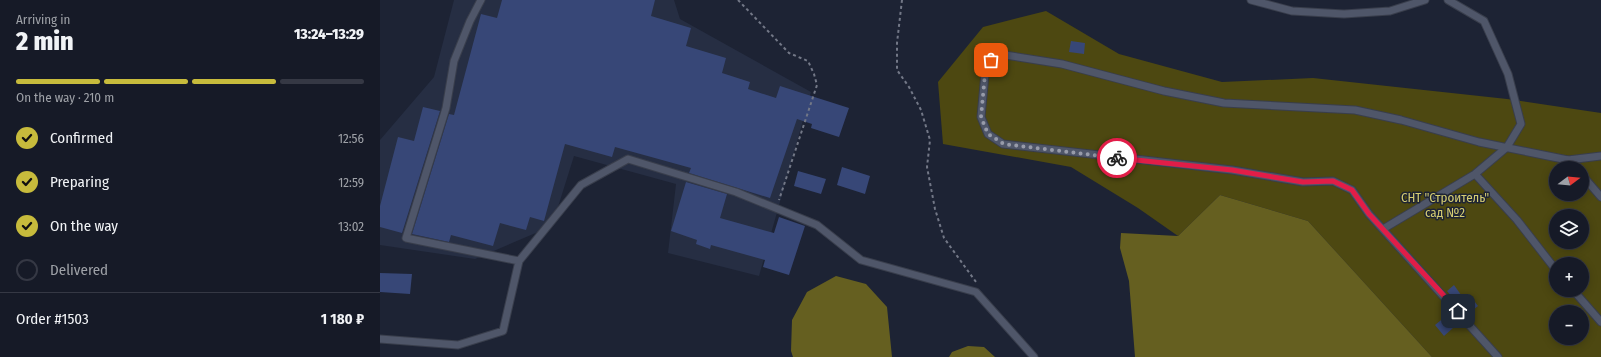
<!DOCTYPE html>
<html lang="en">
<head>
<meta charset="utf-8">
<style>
	body { margin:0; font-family:"Fira Sans Condensed",sans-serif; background:#1f232f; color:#f1f3f6; height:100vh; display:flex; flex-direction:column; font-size:15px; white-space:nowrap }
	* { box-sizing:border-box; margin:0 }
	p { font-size:13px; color:#9ea1a7 }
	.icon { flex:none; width:22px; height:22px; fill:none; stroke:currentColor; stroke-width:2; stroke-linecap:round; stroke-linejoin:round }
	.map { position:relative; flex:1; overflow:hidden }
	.drawer { display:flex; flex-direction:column; background:#161a27; width:380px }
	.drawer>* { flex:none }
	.needle { width:26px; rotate:74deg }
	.controls { position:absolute; left:1169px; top:161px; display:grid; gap:8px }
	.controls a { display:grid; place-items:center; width:40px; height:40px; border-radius:50%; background:#161a27; box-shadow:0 2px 10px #0003,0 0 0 1px #353844; font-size:20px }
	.pin { position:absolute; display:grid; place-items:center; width:34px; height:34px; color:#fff; margin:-17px; border-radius:8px; box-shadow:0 2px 6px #0006 }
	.courier { position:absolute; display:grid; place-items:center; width:40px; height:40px; margin:-20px; border:3px solid #e11d48; border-radius:50%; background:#fff; color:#222; box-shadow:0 1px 5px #0007 }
	.overview em { font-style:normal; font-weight:800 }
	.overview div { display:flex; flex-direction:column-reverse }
	.overview { display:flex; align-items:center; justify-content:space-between; height:68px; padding:0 16px }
	h1 { font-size:26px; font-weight:800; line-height:30px }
	.bar { display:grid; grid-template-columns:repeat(4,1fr); gap:6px 4px; align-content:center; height:48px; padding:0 16px }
	.bar i { height:5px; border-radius:3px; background:#353844 }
	.bar .active { background:#c7bb3c }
	.bar p { grid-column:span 4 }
	.line { display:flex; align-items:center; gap:10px; padding:0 16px; border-top:1px solid #353844 }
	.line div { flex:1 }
	ol { padding:0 16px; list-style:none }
	li { display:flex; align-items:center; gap:12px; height:44px }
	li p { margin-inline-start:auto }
	li .icon { padding:4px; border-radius:50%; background:#c7bb3c; color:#111; stroke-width:4 }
	li:last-child { color:#9ea1a7 }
	li i { width:22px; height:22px; border:2px solid #353844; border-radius:50% }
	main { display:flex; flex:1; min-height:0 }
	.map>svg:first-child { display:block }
	.built { fill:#262e43 }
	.green { fill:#4d4811; fill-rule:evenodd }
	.forest { fill:#655f20 }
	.building { fill:#374777 }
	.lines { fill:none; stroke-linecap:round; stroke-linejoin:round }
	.service-casing { stroke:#393e4c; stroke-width:9 }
	.path { stroke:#737887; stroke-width:2; stroke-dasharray:3 3; stroke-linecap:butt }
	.service { stroke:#4f5669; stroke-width:7 }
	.done { stroke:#979ba9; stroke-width:4; stroke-dasharray:0 7.2 }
	.route { stroke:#e11d48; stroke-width:5 }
	.labels { text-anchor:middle; stroke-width:3; stroke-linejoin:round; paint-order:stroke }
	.park-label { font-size:13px; fill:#d5cd72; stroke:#1d2334 }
</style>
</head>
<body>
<main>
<section class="drawer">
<div class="overview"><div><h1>2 min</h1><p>Arriving in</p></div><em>13:24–13:29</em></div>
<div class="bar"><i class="active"></i><i class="active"></i><i class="active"></i><i></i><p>On the way · 210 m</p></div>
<ol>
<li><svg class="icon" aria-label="check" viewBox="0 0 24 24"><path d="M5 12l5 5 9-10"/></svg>Confirmed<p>12:56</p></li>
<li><svg class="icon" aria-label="check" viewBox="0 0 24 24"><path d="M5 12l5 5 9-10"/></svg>Preparing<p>12:59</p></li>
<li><svg class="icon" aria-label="check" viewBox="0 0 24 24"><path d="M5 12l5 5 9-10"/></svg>On the way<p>13:02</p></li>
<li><i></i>Delivered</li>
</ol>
<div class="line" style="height:52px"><div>Order #1503</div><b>1 180 ₽</b></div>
</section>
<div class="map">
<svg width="1221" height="357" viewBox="0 0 1221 357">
	<rect width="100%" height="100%" fill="#1d2334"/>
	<path class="built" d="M 74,0 L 294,0 L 300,19 L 431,92 L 379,276 L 288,253 L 296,184 L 194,156 L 172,226 L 95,259 L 0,245 L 0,140 L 54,77 Z"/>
	<path class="green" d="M 666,11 L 739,54 L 842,82 L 933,78 L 1127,99 L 1221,113 L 1221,357 L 1052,357 L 928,221 L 840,195 L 798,236 L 758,208 L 691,167 L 563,144 L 558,82 L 603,27 ZM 1176,168 L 1202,168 L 1202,194 L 1176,194 ZM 1176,216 L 1202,216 L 1202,242 L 1176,242 ZM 1176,264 L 1202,264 L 1202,290 L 1176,290 ZM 1176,312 L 1202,312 L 1202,338 L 1176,338 Z"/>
	<path class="forest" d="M 840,195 L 928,221 L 1052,357 L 755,357 L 749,281 L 740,248 L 741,233 L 798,236 Z
		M 456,276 L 486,284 L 507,307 L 512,357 L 413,357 L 411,351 L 412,320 L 427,292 Z
		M 588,346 L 604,347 L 615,357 L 569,357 L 572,352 Z"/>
	<path class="building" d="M 122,0 L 275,0 L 271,16 L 311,28 L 306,46 L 346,58 L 342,73 L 370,82 L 368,89 L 396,98 L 400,86 L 469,108 L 459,137 L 431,128 L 432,124 L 417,119 L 390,198 L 309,173 L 311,168 L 235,147 L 232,157 L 185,144 L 164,221 L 150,217 L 146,230 L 120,223 L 113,246 L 71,235 L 69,242 L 32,234 L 69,114 L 74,115 L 101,14 L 117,18 Z
		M 691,41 L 705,43 L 704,54 L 689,52 Z
		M 43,107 L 60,111 L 22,233 L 0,227 L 0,206 L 18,137 L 34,141 Z
		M 462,167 L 490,176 L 485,194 L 457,185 Z
		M 418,171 L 446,179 L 441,194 L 414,186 Z
		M 306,182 L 347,194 L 340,218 L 394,233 L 399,217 L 425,226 L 409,275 L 383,267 L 385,260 L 331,245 L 330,249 L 316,244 L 317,240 L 291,231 Z
		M 0,273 L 32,274 L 30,294 L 0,292 Z
		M 1074,285 L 1084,299 L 1089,294 L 1098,306 L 1087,315 L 1067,291 Z
		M 1071,312 L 1079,321 L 1072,326 L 1073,328 L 1064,336 L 1055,325 Z"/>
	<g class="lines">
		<g class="service-casing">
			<path id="service" d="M 101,0 L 90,21 L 74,61 L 66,108 L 26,238 L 139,261
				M 871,0 L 912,11 L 964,14 L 1010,11 L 1045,0
				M 1188,160 L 1196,168
				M 1095,174 L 1137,220 L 1176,270
				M 1202,175 L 1221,197
				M 1003,229 L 1095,174 L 1127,147 L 1141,124 L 1128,74 L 1104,21 L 1068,0
				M 1193,290 L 1221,322
				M 0,339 L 78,345 L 123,331 L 139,261 L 201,185 L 248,159 L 356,192 L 437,225 L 481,260 L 596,292 L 654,357
				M 1118,357 L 989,214 L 972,190 L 953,181 L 923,182 L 852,170 L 623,144 L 608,134 L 601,117 L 605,74 L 611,60 L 625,55 L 682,64 L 784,91 L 844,103 L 975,110 L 1021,120 L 1099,142 L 1188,160 L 1221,156"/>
		</g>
		<path class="path" d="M 358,0 L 409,53 L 428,61 L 434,74 L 437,85 L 399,200
			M 522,0 L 517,43 L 517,70 L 529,87 L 541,110 L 550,140 L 547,167 L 555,209 L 564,238 L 596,282"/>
		<use href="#service" class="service"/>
	</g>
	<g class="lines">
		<path class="done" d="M 611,60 L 605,74 L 601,117 L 608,134 L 624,144 L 737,158"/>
		<path class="route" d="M 737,158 L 852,170 L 923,182 L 953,181 L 972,190 L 989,214 L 1078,311"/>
	</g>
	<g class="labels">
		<g class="park-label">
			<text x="1065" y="202">СНТ "Строитель"<tspan x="1065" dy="15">сад №2</tspan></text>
		</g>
	</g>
</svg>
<div class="controls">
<a><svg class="needle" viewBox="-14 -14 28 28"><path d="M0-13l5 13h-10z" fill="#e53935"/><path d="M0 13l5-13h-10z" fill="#9ea1a7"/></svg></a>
<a><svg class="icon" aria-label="layers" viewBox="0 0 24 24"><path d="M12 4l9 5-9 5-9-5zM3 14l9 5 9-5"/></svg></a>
<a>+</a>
<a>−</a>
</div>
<div class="pin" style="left:611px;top:60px;background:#ea580c"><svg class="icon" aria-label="bag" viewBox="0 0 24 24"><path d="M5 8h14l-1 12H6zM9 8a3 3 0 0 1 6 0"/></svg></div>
<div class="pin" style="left:1078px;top:311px;background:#1f2937"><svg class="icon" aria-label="home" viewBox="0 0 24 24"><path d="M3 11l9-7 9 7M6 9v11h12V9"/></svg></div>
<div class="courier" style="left:737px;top:158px"><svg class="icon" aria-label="bike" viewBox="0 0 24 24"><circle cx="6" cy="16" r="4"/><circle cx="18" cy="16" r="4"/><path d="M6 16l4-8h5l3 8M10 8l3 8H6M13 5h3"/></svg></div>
</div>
</main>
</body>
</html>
